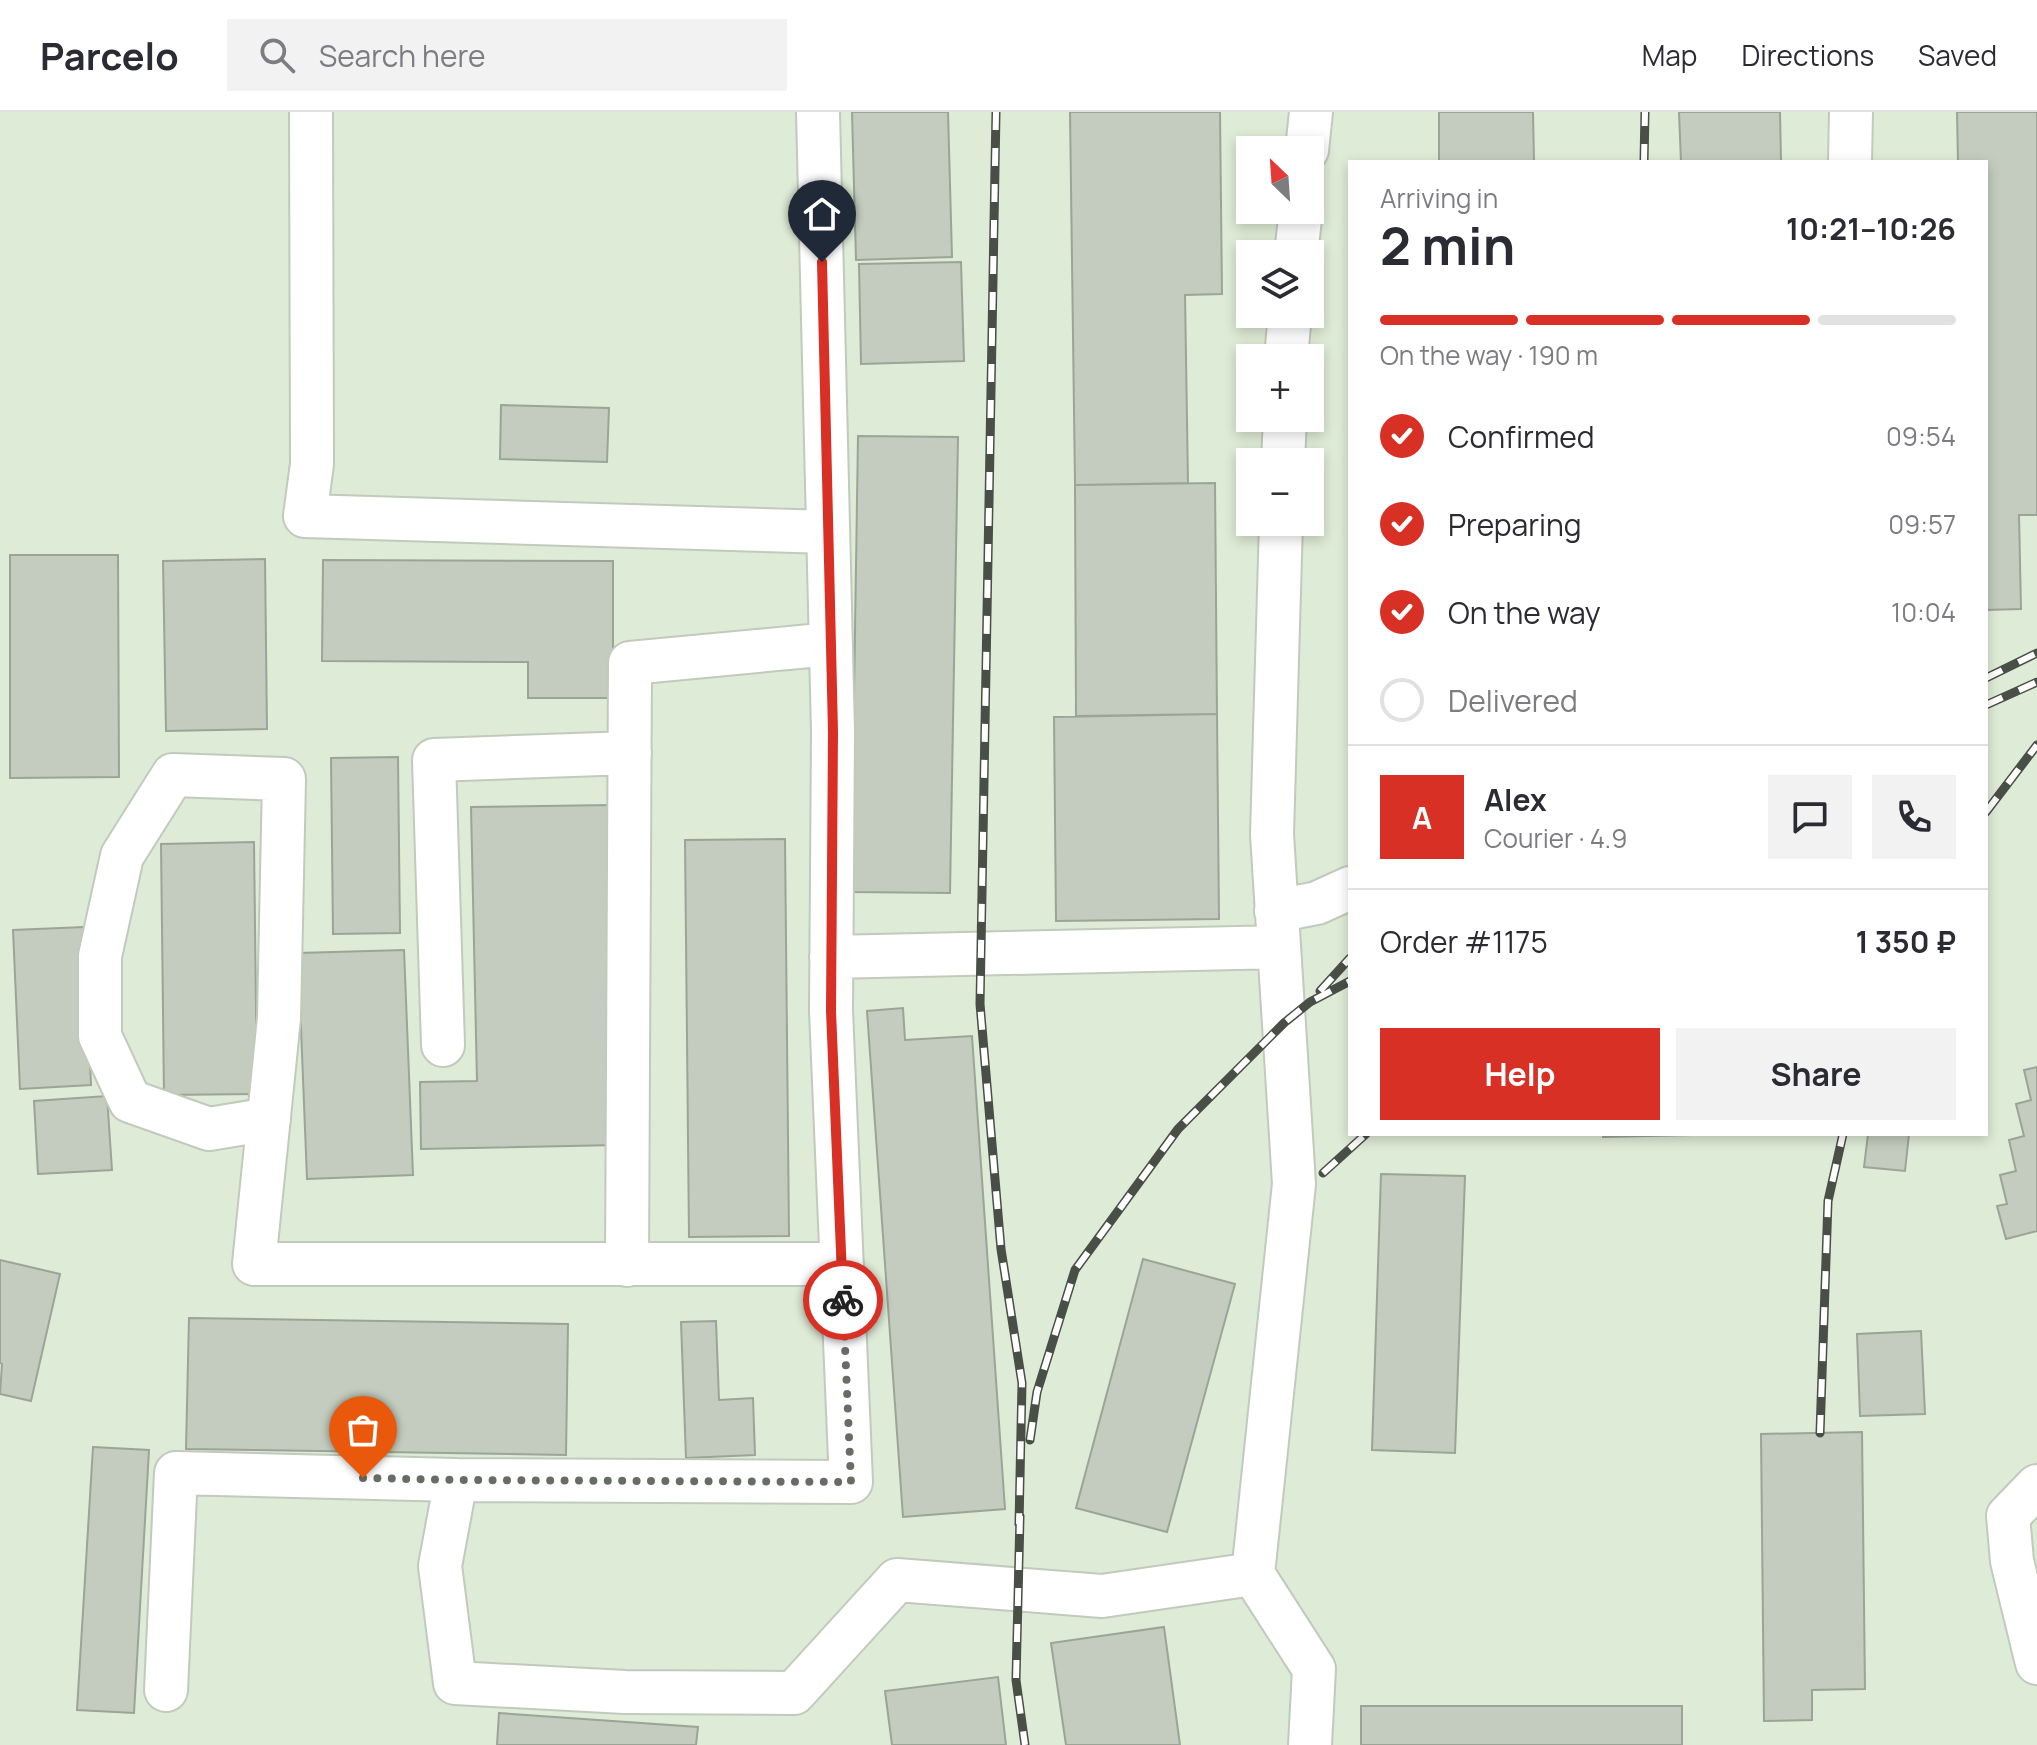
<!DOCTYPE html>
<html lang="en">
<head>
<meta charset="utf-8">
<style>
	body { margin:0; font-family:Manrope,sans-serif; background:#f2f2f3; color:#2b2b33; height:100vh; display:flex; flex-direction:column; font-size:30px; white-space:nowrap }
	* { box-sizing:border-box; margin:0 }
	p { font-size:26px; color:#7c7c81 }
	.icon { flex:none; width:44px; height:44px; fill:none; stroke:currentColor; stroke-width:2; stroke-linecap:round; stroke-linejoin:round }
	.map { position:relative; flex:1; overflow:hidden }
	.side { position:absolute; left:1348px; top:48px; width:640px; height:976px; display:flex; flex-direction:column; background:#fff; border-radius:0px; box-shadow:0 4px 12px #0003 }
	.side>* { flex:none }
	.needle { width:52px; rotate:335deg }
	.tools { position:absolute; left:1236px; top:24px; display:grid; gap:16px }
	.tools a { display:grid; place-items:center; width:88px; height:88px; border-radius:0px; background:#fff; box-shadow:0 4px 12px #0003; font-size:40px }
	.pin { position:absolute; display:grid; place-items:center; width:68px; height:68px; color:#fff; margin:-82px -34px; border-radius:50% 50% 50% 0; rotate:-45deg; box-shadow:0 0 8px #0007 }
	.pin .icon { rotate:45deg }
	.courier { position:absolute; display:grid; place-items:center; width:80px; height:80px; margin:-40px; border:6px solid #d93025; border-radius:50%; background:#fff; color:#222; box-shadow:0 2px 10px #0007 }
	.summary em { font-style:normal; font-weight:700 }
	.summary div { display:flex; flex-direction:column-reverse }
	.summary { display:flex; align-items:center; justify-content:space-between; height:136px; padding:0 32px }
	h1 { font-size:52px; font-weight:700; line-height:60px }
	.bar { display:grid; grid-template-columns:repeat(4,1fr); gap:12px 8px; align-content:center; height:96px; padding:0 32px }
	.bar i { height:10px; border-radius:6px; background:#e1e1e2 }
	.bar .active { background:#d93025 }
	.bar p { grid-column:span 4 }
	.line { display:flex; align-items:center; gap:20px; padding:0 32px; border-top:2px solid #e1e1e2 }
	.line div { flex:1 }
	.round { display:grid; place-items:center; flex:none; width:84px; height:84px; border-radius:0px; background:#f2f2f3 }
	ol { padding:0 32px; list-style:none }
	li { display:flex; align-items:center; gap:24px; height:88px }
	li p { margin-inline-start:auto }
	li .icon { padding:8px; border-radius:50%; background:#d93025; color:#fff; stroke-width:4 }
	li:last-child { color:#7c7c81 }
	li i { width:44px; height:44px; border:4px solid #e1e1e2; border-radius:50% }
	.cta { display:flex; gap:16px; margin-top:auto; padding:16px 32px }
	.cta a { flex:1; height:92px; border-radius:0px; background:#d93025; color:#fff; font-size:32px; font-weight:700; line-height:92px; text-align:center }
	.cta a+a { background:#f2f2f3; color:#2b2b33 }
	header { display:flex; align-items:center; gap:48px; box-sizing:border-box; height:112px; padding:0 40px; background:#fff; border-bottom:2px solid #e1e1e2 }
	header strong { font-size:38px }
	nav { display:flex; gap:44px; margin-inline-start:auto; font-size:28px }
	.search { width:560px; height:72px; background:#f2f2f3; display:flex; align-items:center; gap:20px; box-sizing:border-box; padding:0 28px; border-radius:0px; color:#7c7c81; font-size:30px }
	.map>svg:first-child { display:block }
	.built { fill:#deebd6; fill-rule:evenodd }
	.building { fill:#c3ccbe; stroke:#9ba497; stroke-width:2 }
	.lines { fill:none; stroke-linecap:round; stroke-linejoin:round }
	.minor-casing { stroke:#c1cabc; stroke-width:46 }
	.minor { stroke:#fff; stroke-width:42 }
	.rail-casing { stroke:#494e47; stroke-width:9 }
	.rail { stroke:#fff; stroke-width:6; stroke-dasharray:18; stroke-linecap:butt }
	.done { stroke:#676d64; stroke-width:8; stroke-dasharray:0 14.4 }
	.route { stroke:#d93025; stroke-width:10 }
</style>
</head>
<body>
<header>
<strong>Parcelo</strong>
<div class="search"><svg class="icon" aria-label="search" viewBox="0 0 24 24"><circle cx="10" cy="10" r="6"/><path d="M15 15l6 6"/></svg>Search here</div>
<nav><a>Map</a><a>Directions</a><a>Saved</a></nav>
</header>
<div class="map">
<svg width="2037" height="1633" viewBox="0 0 2037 1633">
	<rect width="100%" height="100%" fill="#edf7e8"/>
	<path class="built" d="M 0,0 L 2037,0 L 2037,1633 L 0,1633 ZM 1250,38 L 1310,38 L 1310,98 L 1250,98 ZM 1350,50 L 1986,50 L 1986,1022 L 1350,1022 ZM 1250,142 L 1310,142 L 1310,202 L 1250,202 ZM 1250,246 L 1310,246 L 1310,306 L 1250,306 ZM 1250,350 L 1310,350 L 1310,410 L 1250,410 Z"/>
	<path class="building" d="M 852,0 L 948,0 L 952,145 L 856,148 Z
		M 1070,0 L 1220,0 L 1222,182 L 1185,183 L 1188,371 L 1075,373 Z
		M 1439,0 L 1533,0 L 1534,50 L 1439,50 Z
		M 1679,0 L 1780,0 L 1781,50 L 1681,50 Z
		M 1957,0 L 2037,0 L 2037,403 L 2019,403 L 2021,497 L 1986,498 L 1986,50 L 1958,50 Z
		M 961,150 L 964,249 L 861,252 L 859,152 Z
		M 501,293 L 609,296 L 607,350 L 500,347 Z
		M 858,324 L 958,325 L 950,781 L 851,780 Z
		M 1215,371 L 1217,602 L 1076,604 L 1075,373 Z
		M 10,443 L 118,443 L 119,665 L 10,666 Z
		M 265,447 L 267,617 L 166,619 L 163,449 Z
		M 323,448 L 613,449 L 613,586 L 528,586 L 528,550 L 322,549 Z
		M 1217,602 L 1219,807 L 1056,809 L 1054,605 Z
		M 398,645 L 400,821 L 333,822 L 331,646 Z
		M 611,693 L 617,1033 L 421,1037 L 420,970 L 477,969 L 471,695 Z
		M 785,727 L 789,1124 L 689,1125 L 685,728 Z
		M 254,730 L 257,982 L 164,983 L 161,732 Z
		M 84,815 L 91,973 L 20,977 L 13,818 Z
		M 404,838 L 413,1063 L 307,1067 L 298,841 Z
		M 903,896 L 905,928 L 972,924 L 1005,1397 L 903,1405 L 867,899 Z
		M 2037,955 L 2037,1119 L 2006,1127 L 1997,1094 L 2007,1092 L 2000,1063 L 2016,1059 L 2009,1028 L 2024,1024 L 2016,992 L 2031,988 L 2024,958 Z
		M 107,984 L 112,1058 L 38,1062 L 34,989 Z
		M 1603,1022 L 1738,1022 L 1603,1025 Z
		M 1868,1022 L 1909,1022 L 1905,1059 L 1864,1055 Z
		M 1381,1062 L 1465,1064 L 1455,1341 L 1372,1338 Z
		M 1143,1147 L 1235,1172 L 1167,1420 L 1076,1396 Z
		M 0,1148 L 60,1162 L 31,1289 L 0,1282 L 2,1252 L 0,1251 Z
		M 189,1206 L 568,1212 L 566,1343 L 186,1337 Z
		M 716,1209 L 719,1288 L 753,1286 L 755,1343 L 686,1346 L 681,1210 Z
		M 1921,1219 L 1925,1302 L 1860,1304 L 1857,1222 Z
		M 1862,1320 L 1865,1577 L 1812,1578 L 1812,1608 L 1764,1609 L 1761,1322 Z
		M 93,1335 L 149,1338 L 134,1601 L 77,1598 Z
		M 1164,1515 L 1180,1633 L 1066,1633 L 1051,1531 Z
		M 998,1565 L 1006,1633 L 892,1633 L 885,1579 Z
		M 1361,1594 L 1682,1594 L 1682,1633 L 1361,1633 Z
		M 499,1601 L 698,1615 L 696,1633 L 497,1633 Z"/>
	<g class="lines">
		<g class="minor-casing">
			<path id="minor" d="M 311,0 L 312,352 L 305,404 L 828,420
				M 1307,38 L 1311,0
				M 1850,50 L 1851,0
				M 1296,142 L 1301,98
				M 1286,246 L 1290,202
				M 1283,350 L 1285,306
				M 1281,410 L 1272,722 L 1294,1072 L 1253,1462 L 1314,1557 L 1310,1633
				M 1276,799 L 1317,791 L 1350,776
				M 831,845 L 1279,835
				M 443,933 L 434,648 L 630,641
				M 269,1007 L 209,1017 L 130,989 L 100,924 L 100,844 L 122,744 L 173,663 L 284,667 L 279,906 L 254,1152 L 842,1152
				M 627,1153 L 630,551 L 831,532
				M 456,1368 L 851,1370 L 831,899 L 833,620 L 818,0
				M 2037,1374 L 2008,1404 L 2012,1449 L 2037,1551
				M 166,1578 L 176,1361 L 456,1368 L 440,1454 L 455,1571 L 625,1580 L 794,1581 L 897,1468 L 1102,1484 L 1253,1462"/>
		</g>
		<use href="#minor" class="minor"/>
		<g class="rail-casing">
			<path id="rail" d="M 996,0 L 980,892 L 1001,1137 L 1022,1271 L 1019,1412
				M 1644,50 L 1645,0
				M 1986,566 L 2037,541
				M 1986,593 L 2037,570
				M 1986,700 L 2037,633
				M 1320,879 L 1350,846
				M 1323,1061 L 1366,1022
				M 1820,1321 L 1828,1089 L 1843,1022
				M 1030,1328 L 1037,1280 L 1075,1158 L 1178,1017 L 1284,911 L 1310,890 L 1350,869
				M 1020,1404 L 1016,1568 L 1025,1633"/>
		</g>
		<use href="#rail" class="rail"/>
	</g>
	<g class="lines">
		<path class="done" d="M 363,1366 L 456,1368 L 851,1370 L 843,1188"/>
		<path class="route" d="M 822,150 L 833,620 L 831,899 L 843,1188"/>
	</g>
</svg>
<div class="tools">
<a><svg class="needle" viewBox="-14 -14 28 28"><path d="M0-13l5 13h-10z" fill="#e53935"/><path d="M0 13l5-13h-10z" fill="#7c7c81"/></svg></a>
<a><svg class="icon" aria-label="layers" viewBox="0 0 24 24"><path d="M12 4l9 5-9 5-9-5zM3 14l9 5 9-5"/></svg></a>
<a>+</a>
<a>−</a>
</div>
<div class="pin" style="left:363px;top:1366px;background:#ea580c"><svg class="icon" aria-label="bag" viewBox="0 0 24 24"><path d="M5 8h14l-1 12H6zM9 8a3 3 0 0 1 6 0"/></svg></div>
<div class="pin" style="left:822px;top:150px;background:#1f2937"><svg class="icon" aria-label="home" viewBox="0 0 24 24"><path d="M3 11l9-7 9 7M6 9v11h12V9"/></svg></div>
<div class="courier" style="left:843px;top:1188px"><svg class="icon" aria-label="bike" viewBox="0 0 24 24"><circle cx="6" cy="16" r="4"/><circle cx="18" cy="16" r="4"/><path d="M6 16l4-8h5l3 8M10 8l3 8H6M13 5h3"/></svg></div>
<section class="side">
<div class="summary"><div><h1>2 min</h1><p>Arriving in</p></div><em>10:21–10:26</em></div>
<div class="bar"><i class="active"></i><i class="active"></i><i class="active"></i><i></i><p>On the way · 190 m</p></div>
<ol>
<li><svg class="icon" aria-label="check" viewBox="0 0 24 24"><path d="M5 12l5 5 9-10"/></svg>Confirmed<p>09:54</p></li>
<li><svg class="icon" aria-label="check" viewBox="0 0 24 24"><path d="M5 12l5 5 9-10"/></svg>Preparing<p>09:57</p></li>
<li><svg class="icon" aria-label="check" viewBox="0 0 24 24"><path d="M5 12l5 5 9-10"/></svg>On the way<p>10:04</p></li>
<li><i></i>Delivered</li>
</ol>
<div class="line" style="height:144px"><b class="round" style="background:#d93025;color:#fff">A</b><div><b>Alex</b><p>Courier · 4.9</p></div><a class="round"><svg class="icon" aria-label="chat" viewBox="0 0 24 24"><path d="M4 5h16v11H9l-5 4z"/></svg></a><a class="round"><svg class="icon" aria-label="phone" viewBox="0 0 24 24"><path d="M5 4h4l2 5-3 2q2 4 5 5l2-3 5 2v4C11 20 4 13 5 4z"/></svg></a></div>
<div class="line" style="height:104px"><div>Order #1175</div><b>1 350 ₽</b></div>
<div class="cta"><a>Help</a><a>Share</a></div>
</section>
</div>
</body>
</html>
